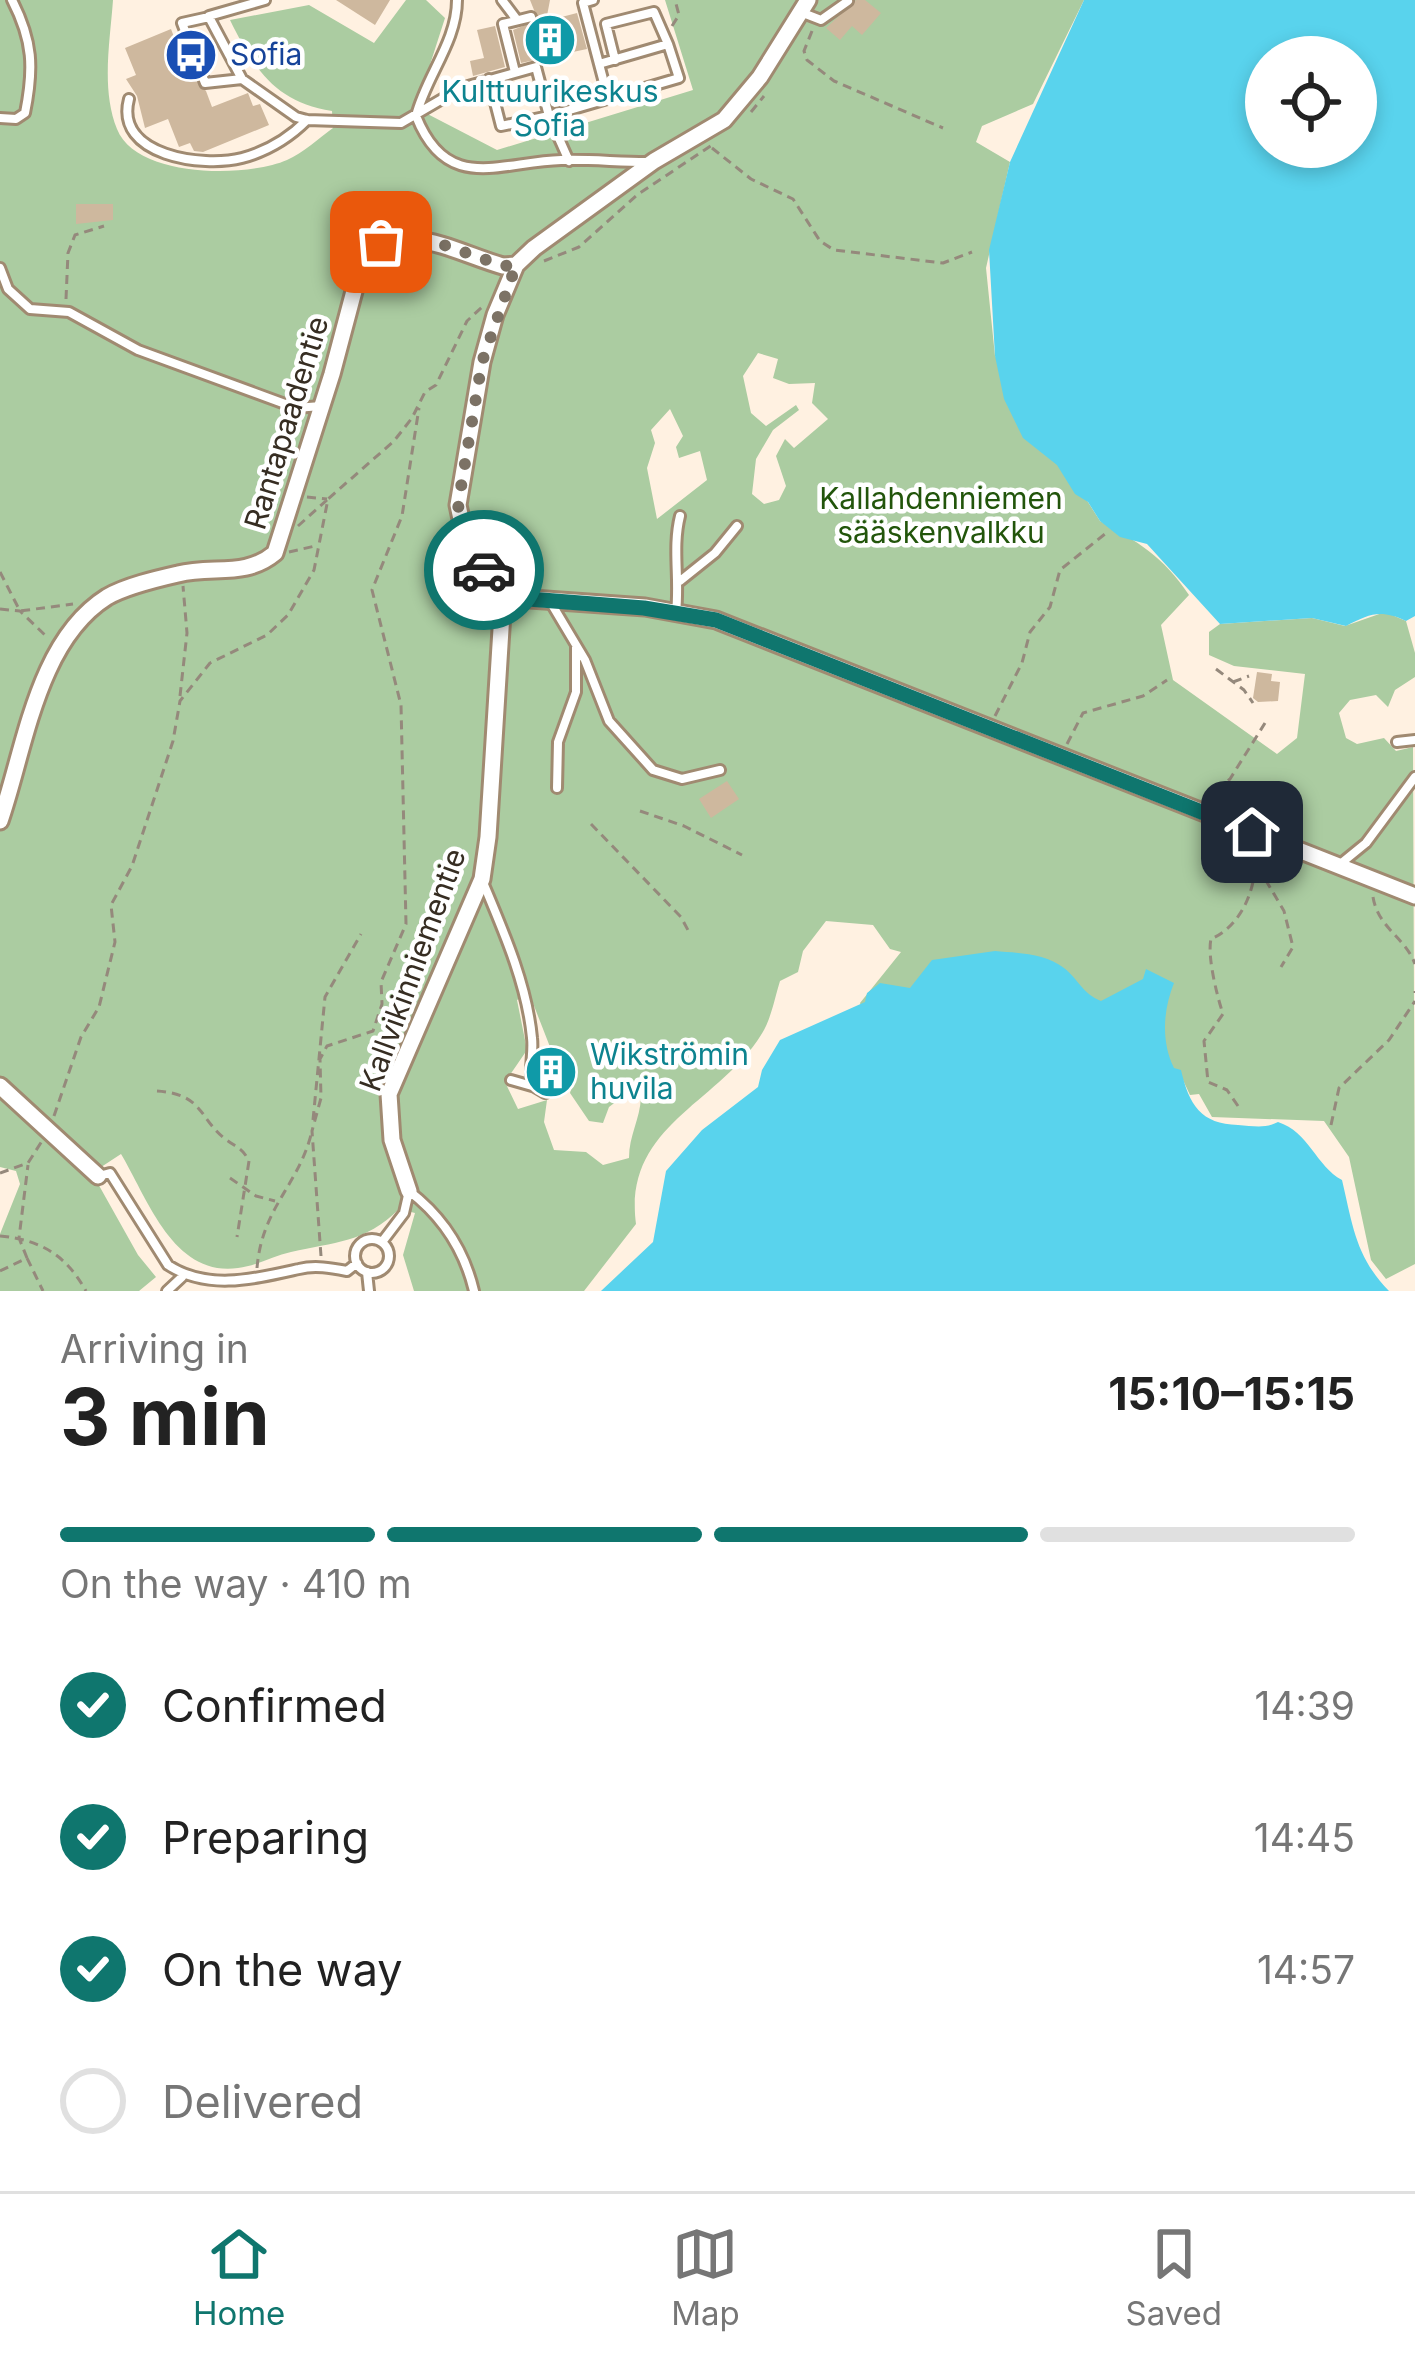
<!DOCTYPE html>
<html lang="en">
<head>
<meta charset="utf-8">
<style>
	body { margin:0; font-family:Inter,sans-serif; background:#f6f6f6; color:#222; height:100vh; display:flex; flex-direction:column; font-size:45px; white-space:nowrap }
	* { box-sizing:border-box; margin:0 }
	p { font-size:39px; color:#767676 }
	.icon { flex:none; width:66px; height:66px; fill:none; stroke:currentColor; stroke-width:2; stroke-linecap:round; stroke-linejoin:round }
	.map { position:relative; height:1291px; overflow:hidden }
	.drawer { display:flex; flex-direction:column; background:#fff; flex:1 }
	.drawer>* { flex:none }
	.buttons { position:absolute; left:1245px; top:36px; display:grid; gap:24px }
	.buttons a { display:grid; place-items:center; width:132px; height:132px; border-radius:50%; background:#fff; box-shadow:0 6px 18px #0003; font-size:60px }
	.pin { position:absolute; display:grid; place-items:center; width:102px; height:102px; color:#fff; margin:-51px; border-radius:24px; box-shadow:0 6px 18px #0006 }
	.courier { position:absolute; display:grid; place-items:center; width:120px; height:120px; margin:-60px; border:9px solid #0f766e; border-radius:50%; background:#fff; color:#222; box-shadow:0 3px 15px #0007 }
	.summary em { font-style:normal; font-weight:700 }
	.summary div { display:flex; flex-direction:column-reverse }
	.summary { display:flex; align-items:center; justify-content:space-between; height:204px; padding:0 60px }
	h1 { font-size:78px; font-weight:700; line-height:90px }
	.bar { display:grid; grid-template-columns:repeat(4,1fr); gap:18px 12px; align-content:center; height:144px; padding:0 60px }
	.bar i { height:15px; border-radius:9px; background:#e0e0e0 }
	.bar .selected { background:#0f766e }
	.bar p { grid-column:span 4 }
	ol { padding:0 60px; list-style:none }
	li { display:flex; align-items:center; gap:36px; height:132px }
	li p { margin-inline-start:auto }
	li .icon { padding:12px; border-radius:50%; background:#0f766e; color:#fff; stroke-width:4 }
	li:last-child { color:#767676 }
	li i { width:66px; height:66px; border:6px solid #e0e0e0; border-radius:50% }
	.dock { display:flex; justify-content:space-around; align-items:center; height:168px; border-top:3px solid #e0e0e0; background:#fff; font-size:33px; color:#767676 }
	.dock a { display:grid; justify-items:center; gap:6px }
	.dock .selected { color:#0f766e }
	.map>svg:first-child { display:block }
	.green { fill:#abcca1; fill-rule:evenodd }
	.water { fill:#59d3ed; fill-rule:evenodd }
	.building { fill:#ceb89e }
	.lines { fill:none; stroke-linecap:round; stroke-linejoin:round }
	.service-casing { stroke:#a08a71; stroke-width:14 }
	.minor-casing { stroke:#a08a71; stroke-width:21 }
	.path { stroke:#95897c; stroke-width:3; stroke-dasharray:9 6; stroke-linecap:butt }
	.service { stroke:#fff; stroke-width:8 }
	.minor { stroke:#fff; stroke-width:15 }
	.done { stroke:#7c7265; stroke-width:12; stroke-dasharray:0 21.6 }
	.route { stroke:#0f766e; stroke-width:15 }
	.labels { text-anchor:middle; stroke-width:9; stroke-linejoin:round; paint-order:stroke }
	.transit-label { font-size:30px; fill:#164399; stroke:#fff; text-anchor:start }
	.culture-label { font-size:30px; fill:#0d838f; stroke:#fff }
	.street-label { font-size:30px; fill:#362d22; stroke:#fff }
	.park-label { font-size:30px; fill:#22550b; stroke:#fff }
</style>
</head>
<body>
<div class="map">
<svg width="1415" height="1291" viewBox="0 0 1415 1291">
	<rect width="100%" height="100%" fill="#fff1e1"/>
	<path class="green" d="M 0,0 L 113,0 C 110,42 101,89 117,129 C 136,178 246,178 287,160 C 303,153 319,138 333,128 L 332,111 C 275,102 254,69 230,20 L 309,5 L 374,43 L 406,0 L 426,0 L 445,18 L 416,108 L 497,150 L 693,90 L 665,0 L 1084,0 L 1033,104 L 982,126 L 976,142 L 1010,162 L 986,268 L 995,356 L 1100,521 C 1138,542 1163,556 1189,595 L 1161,625 L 1173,680 L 1277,754 L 1297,738 L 1305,674 L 1234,666 L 1209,655 L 1209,632 L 1220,624 L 1312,618 L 1345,626 L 1385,612 L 1406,621 L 1415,653 L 1415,677 L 1395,690 L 1388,707 L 1376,695 L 1350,700 L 1339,713 L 1346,738 L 1357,744 L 1384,738 L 1396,751 L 1413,747 L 1415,1264 L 1386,1279 L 1371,1260 L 1349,1157 L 1324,1121 L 1212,1117 L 1199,1094 L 1190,1095 L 1183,1080 L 872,1037 L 860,1003 L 901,952 L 890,949 L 873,925 L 826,921 L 803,951 L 798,972 L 780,981 C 775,997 771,1020 761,1035 C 718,1104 623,1126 636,1224 L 584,1291 L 414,1291 L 403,1255 L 415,1213 L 399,1209 C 365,1243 334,1242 291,1252 C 273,1256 256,1266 238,1268 C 173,1277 148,1199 121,1154 L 92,1173 L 138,1255 L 156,1277 L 139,1291 L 0,1291 L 0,1234 L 20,1184 L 16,1171 L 0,1167 ZM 758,353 L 778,359 L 773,378 L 789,384 L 815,383 L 812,403 L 828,419 L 794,448 L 785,439 L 776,456 L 786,486 L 779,500 L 764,504 L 752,494 L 756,459 L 773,430 L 799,410 L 796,405 L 766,426 L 751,413 L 743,376 ZM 670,409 L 683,436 L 676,447 L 679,458 L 700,451 L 707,480 L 657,519 L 647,468 L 655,443 L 651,430 ZM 529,993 L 552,1052 L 562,1049 L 576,1071 L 570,1093 L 589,1121 L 603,1123 L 609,1107 L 634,1088 L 641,1097 C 640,1120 629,1135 629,1158 L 603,1165 L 586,1152 L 554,1150 L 544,1122 L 547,1100 L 518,1109 L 505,1082 L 527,1050 L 517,1000 Z"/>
	<path class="water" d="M 1084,0 L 1415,0 L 1415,616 L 1406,621 C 1380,609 1370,614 1346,626 L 1312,618 L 1220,624 L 1147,544 L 1120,537 L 1100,521 L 1088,502 L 1075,494 L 1057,465 L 1023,438 L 1004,399 L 995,356 L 989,250 L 1010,162 ZM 1356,57 L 1356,147 L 1266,147 L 1266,57 Z
		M 995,951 C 1017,953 1045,953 1064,968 C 1078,979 1083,994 1101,1001 L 1143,979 L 1146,969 L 1174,983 C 1163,1010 1161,1042 1174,1068 L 1181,1070 C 1189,1105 1201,1124 1238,1125 C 1253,1126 1265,1129 1278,1122 C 1309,1132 1316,1166 1342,1180 C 1353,1227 1356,1257 1389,1291 L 601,1291 L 653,1242 L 666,1171 L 702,1130 L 758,1087 L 762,1070 L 780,1040 L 865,1002 L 867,993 L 880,983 L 910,988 L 932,960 Z"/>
	<path class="building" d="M 336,0 L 390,0 L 375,25 Z
		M 530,0 L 550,0 L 546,21 L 577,13 L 587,49 L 521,63 L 513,30 L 538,20 Z
		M 856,0 L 865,0 L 881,13 L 862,35 L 852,26 L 840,40 L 826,28 Z
		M 495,26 L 505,67 L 473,76 L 470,61 L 484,58 L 477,30 Z
		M 171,29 L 187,71 L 206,91 L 212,107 L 248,93 L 253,106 L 260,104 L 269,125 L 203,152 L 194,151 L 190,143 L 179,147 L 168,119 L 145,128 L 137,96 L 126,79 L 136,75 L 125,48 Z
		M 76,204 L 113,204 L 113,220 L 76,224 Z
		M 1257,672 L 1272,674 L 1271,681 L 1280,682 L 1278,701 L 1258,702 L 1253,698 Z
		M 727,781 L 739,799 L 711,818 L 699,799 Z"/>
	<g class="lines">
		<g class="service-casing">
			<path id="service" d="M 457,0 C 457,42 426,76 416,116 C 447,194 499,162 561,160 C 589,159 618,162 646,162
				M 502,0 L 517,20
				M 593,0 L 583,3 L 599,64
				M 803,13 L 821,20 L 848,1
				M 209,16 L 265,0
				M 615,60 L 606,24 L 654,12 L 668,44
				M 515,72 L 503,24 L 531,17
				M 242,79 L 205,83 L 182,23 L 209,17 L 242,79 L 296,117 L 307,120 L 401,123 L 461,88 L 536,67 L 549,116 L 679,78 L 668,44 L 599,64 L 608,98
				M 489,79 L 501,126 L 549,116 L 569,161
				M 129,99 C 114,156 203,168 242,158 C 268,151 289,138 307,120
				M 0,118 L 16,119 L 25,113 C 34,68 33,41 12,0
				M 0,268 L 8,289 L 30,309 L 69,312 L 138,350 L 296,408 L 321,406
				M 680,581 L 715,553 L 737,526
				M 551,603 L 585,660 L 609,721 L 653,770 L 682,779 L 720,770
				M 676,612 C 680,579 672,548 680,516
				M 1397,742 L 1415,740
				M 557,788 L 558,742 L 576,692 L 576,647
				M 1339,865 L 1366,843 L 1415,777
				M 482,880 C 503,930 527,984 532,1038 C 534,1055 528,1070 533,1086 L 545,1093 L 557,1089
				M 511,1080 L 532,1086
				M 99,1176 L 110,1173 L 168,1265 C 208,1291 254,1279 299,1269 C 315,1265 331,1268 347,1271 L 357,1263
				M355 1256a17 17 0 1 1 34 0a17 17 0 1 1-34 0Z
				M 382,1242 L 404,1213 L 409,1191 C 443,1217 464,1249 474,1291
				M 367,1272 L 369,1291
				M 167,1291 L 182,1277"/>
		</g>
		<g class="minor-casing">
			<path id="minor" d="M 503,597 L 645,607 L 716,620 L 1415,896
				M 0,821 C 25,749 37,641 107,597 C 126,586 156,579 178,574 C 213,565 245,578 275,553 L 332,374 L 362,261 C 394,214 461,255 503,266 L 516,265
				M 0,1086 L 98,1176
				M 409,1191 L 392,1140 L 389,1094 L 482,879 L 488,837 L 503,597 L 465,538 L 458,505 L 482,362 L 495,315 L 516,265 L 534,248 L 654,161 L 724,120 L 760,77 L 808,0"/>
		</g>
		<path class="path" d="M 672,26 L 679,15 L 675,0
			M 812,31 L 804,51 L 807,60 L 834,81 L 943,128
			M 751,112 L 764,96
			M 712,148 L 751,179 L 793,199 L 820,241 L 834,250 L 943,263 L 972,252
			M 544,261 L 579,247 L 637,195 L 712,145
			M 66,299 L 68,253 L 75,235 L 104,226
			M 307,497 L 327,499
			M 298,526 L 327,500
			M 289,552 L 315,546
			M 0,572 L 20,611 L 73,604
			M 0,609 L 20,611 L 47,637
			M 1216,669 L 1244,690 L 1253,703
			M 1233,682 L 1249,676
			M 180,696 L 187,633 L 183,586
			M 995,716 L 1022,663 L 1030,632 L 1050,607 L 1060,570 L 1105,534
			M 1067,744 L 1083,713 L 1143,696 L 1167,680
			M 1205,800 L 1230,779 L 1265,723
			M 640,811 L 684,826 L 742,855
			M 591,824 L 681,917 L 689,932
			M 1258,867 L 1284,911 L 1293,947 L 1281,967
			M 1373,897 C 1378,928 1405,937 1415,964
			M 1415,991 L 1415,993
			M 157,1091 C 205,1094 199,1121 228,1141 C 238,1148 243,1149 249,1161 L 237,1237
			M 1238,1106 L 1227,1090 L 1208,1082 L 1204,1041 L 1223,1014 C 1217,996 1207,956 1211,939 C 1244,925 1260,881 1254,846
			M 54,1116 L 81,1037 L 99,1007 L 115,942 L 111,905 L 132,866 L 156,793 L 173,741 L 180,701 L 210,663 L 267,635 L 288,615 L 314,570 L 328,499 L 394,441 L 412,418 L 425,392 L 436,385 L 467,321 L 482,307
			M 313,1120 L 325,997 L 361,934
			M 1331,1125 L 1339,1088 L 1389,1040 L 1415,1001
			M 0,1173 L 28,1163 L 42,1141
			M 230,1178 L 256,1196 L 275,1201
			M 0,1236 C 41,1240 66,1255 86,1291
			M 321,1256 L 312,1131 L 321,1098 L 320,1059 L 327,1046 L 373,1031 L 382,1004 L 381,982 L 406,924 L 401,705 L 372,590 L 402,516 L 419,408
			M 27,1258 L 19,1238 L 28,1165
			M 257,1268 C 262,1208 297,1187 311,1135
			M 0,1271 L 27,1258 L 43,1291"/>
		<use href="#service" class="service"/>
		<use href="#minor" class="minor"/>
	</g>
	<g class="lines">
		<path class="done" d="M 381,242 L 396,239 L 444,245 L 503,266 L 516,265 L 482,362 L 458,505 L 465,538 L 484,570"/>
		<path class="route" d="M 484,570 L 503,597 L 644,608 L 716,620 L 1252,832"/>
	</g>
	<defs>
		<g id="building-disc" transform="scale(2.7)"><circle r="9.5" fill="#0f9aa8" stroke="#fff"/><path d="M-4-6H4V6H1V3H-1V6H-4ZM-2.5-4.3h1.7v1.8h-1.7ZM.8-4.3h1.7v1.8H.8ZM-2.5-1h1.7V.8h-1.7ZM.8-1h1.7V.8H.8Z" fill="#fff"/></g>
		<g id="bus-disc" transform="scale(2.7)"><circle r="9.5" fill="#1a4fb4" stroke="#fff"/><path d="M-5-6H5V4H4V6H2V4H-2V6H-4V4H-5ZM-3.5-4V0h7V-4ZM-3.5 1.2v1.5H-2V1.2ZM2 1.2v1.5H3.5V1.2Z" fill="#fff"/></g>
	</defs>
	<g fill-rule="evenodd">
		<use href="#building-disc" x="550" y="40"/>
		<use href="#bus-disc" x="191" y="55"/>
		<use href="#building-disc" x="551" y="1072"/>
	</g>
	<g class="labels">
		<g class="transit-label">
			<text x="230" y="65">Sofia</text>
		</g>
		<g class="culture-label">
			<text x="550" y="102">Kulttuurikeskus<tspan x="550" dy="34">Sofia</tspan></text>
			<text x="590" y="1065" text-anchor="start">Wikströmin<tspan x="590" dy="34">huvila</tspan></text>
		</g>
		<g class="street-label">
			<text transform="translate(287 423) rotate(-73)" y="10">Rantapaadentie</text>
			<text transform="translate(413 970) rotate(-70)" y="10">Kallvikinniementie</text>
		</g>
		<g class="park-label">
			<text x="941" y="509">Kallahdenniemen<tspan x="941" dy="34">sääskenvalkku</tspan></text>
		</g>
	</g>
</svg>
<div class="buttons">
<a><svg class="icon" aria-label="locate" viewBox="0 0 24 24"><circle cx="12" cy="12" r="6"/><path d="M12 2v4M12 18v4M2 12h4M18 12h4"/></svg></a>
</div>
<div class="pin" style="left:381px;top:242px;background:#ea580c"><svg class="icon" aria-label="bag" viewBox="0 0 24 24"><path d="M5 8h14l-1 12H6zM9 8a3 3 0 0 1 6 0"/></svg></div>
<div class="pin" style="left:1252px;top:832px;background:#1f2937"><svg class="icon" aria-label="home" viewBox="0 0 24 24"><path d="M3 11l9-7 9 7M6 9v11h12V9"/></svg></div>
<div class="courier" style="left:484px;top:570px"><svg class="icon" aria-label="car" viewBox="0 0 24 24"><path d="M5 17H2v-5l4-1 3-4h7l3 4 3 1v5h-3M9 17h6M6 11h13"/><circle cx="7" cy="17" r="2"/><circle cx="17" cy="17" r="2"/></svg></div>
</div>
<section class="drawer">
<div class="summary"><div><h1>3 min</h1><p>Arriving in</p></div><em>15:10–15:15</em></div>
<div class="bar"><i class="selected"></i><i class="selected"></i><i class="selected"></i><i></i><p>On the way · 410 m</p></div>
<ol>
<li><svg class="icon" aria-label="check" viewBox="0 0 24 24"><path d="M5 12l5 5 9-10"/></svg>Confirmed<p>14:39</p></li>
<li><svg class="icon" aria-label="check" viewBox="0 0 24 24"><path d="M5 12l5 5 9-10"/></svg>Preparing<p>14:45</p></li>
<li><svg class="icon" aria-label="check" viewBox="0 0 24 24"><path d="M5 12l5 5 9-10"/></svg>On the way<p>14:57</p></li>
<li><i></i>Delivered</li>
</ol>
</section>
<nav class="dock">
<a class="selected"><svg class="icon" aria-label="home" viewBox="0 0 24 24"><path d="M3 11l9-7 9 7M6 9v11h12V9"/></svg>Home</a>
<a><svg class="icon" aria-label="map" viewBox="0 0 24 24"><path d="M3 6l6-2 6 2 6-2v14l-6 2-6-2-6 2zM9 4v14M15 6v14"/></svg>Map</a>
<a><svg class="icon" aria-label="saved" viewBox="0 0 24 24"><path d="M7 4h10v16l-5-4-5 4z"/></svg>Saved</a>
</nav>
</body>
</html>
